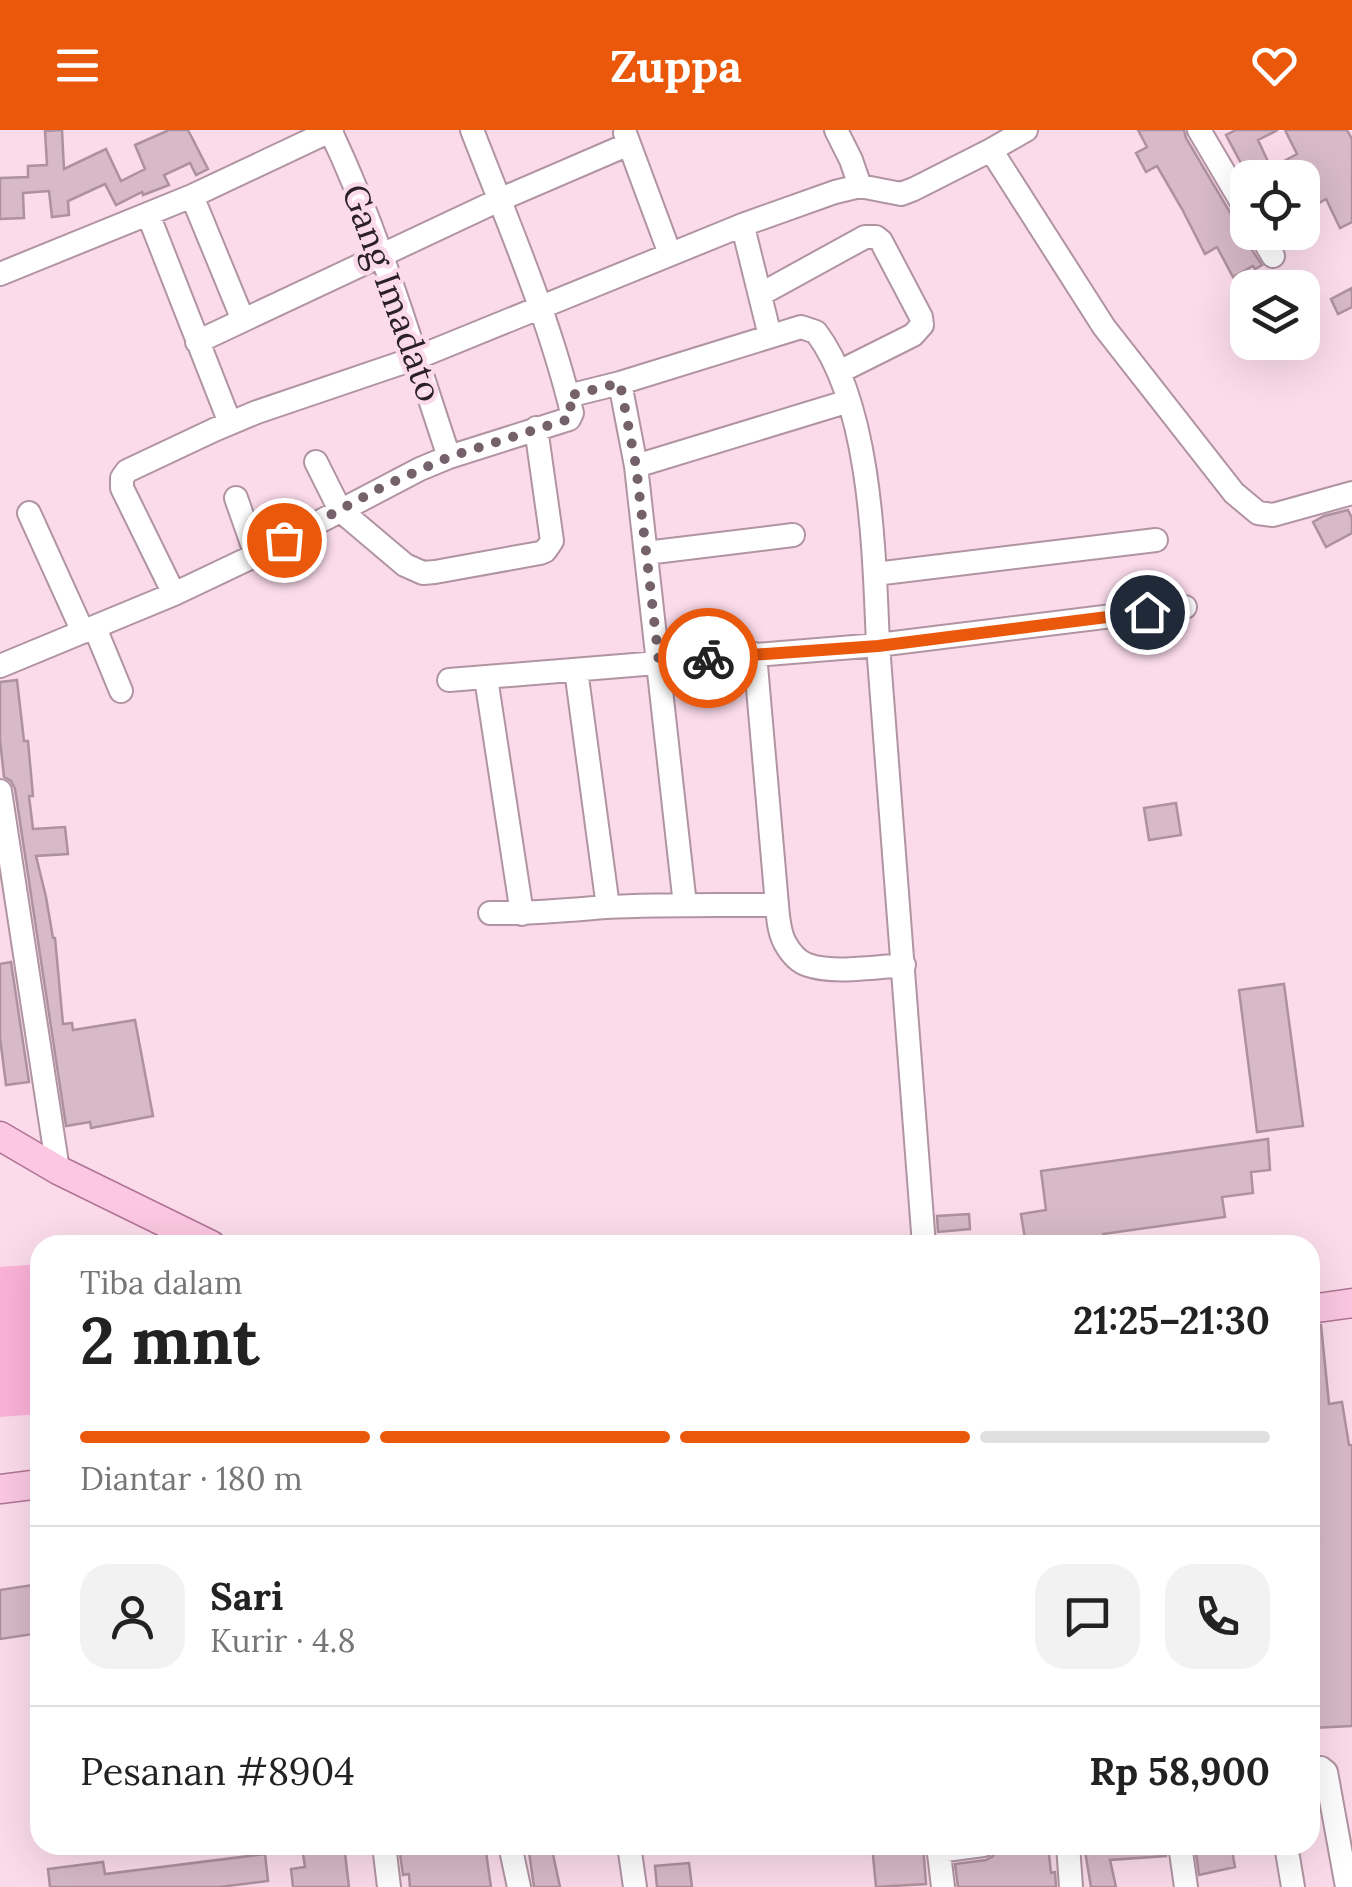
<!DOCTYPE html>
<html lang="id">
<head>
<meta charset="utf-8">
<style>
	body { margin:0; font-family:Lora,serif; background:#f2f2f2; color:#222; height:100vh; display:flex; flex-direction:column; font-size:38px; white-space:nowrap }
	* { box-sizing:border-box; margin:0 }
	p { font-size:32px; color:#767676 }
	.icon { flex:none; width:55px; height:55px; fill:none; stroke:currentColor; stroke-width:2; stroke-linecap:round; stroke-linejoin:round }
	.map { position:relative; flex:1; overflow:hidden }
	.sheet { position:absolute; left:30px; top:1105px; width:1290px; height:620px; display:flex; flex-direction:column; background:#fff; border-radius:30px; box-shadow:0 10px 40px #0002 }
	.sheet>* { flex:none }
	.tools { position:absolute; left:1230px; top:30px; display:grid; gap:20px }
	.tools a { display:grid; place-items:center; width:90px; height:90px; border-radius:20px; background:#fff; box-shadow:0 10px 40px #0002; font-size:50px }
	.pin { position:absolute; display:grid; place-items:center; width:85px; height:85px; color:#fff; margin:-42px; border:5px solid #fff; border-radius:50%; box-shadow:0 2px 10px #0007 }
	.courier { position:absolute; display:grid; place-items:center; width:100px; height:100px; margin:-50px; border:8px solid #ea580c; border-radius:50%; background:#fff; color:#222; box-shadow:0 2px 12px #0007 }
	.overview em { font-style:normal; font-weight:700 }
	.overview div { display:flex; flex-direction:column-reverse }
	.overview { display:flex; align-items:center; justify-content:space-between; height:170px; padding:0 50px }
	h1 { font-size:65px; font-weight:700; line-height:75px }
	.bar { display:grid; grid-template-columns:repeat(4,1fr); gap:15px 10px; align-content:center; height:120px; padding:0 50px }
	.bar i { height:12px; border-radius:8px; background:#e0e0e0 }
	.bar .selected { background:#ea580c }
	.bar p { grid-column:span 4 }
	.line { display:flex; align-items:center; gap:25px; padding:0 50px; border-top:2px solid #e0e0e0 }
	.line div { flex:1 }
	.round { display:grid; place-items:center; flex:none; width:105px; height:105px; border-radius:30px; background:#f2f2f2 }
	header { display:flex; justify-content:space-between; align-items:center; height:130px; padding:0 50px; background:#ea580c; color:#fff; font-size:45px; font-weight:700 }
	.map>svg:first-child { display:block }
	.green { fill:#fbb2d7 }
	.building { fill:#d7b9c7; stroke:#ae919e; stroke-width:2.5 }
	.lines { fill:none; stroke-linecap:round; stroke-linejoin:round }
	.minor-casing { stroke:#b194a2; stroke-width:26 }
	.major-casing { stroke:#b07493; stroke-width:31 }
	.minor { stroke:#fff; stroke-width:22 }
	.major { stroke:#fbc7e2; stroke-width:28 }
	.done { stroke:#74616a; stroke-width:10; stroke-dasharray:0 18 }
	.route { stroke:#ea580c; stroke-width:12 }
	.labels { text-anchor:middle; stroke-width:9; stroke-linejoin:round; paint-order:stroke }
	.street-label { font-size:35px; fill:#2b2025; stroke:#fbdbea }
</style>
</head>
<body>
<header><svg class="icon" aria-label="menu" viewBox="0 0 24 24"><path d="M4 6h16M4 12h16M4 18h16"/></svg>Zuppa<svg class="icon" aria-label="heart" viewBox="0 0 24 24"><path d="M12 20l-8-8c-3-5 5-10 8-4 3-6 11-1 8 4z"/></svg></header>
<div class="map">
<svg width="1352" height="1757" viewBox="0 0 1352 1757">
	<rect width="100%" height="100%" fill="#fbdbea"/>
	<path class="green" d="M 40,1134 L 40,1284 L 0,1287 L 0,1137 Z"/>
	<path class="building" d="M 62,0 L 64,39 L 106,19 L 121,51 L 145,39 L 135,15 L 169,0 L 188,0 L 208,39 L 196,45 L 190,33 L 164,45 L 169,55 L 143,65 L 142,62 L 116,75 L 105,54 L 68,71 L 69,85 L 52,87 L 49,61 L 23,63 L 24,88 L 0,89 L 0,48 L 28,47 L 28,36 L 47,35 L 45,1 Z
		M 1138,0 L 1184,0 L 1186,8 L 1235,91 L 1245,97 L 1244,103 L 1248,114 L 1262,135 L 1255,139 L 1253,136 L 1233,147 L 1217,117 L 1205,124 L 1182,79 L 1157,36 L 1146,42 L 1136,23 L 1147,17 Z
		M 1236,0 L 1278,0 L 1258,10 L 1271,38 L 1297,24 L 1285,0 L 1347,0 L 1352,9 L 1352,92 L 1340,98 L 1326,69 L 1319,73 L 1317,70 L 1302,78 L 1302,48 L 1249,48 L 1226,5 Z
		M 1352,158 L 1352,177 L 1338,184 L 1331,169 Z
		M 1348,380 L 1352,388 L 1352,403 L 1326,417 L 1313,392 L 1324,386 Z
		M 17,550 L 24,611 L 28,611 L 33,666 L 29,666 L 33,699 L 65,697 L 68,724 L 36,726 L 46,767 L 53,808 L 55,808 L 63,894 L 72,893 L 73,900 L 135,890 L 153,986 L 91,998 L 90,992 L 66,996 L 15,659 L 11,651 L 4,647 L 0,610 L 0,552 Z
		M 1176,673 L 1181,705 L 1149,710 L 1144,678 Z
		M 11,832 L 29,952 L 6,955 L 0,908 L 0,834 Z
		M 1284,854 L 1303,996 L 1257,1002 L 1239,860 Z
		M 1268,1009 L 1270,1040 L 1251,1042 L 1253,1063 L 1222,1067 L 1225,1087 L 1103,1104 L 1105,1115 L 1026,1115 L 1021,1084 L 1046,1080 L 1041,1041 Z
		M 969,1084 L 970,1099 L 938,1102 L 937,1086 Z
		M 1321,1195 L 1329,1274 L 1342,1272 L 1349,1315 L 1352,1315 L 1352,1596 L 1313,1598 L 1312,1591 L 1310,1591 L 1310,1440 L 1315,1439 L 1311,1412 L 1319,1411 L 1310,1304 L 1310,1196 Z
		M 40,1454 L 40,1503 L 0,1509 L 0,1460 Z
		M 315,1715 L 344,1715 L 349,1757 L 293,1757 L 291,1739 L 305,1737 L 302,1717 Z
		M 413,1715 L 485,1715 L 491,1757 L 410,1757 L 409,1744 L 403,1745 L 399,1717 Z
		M 528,1715 L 551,1715 L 560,1757 L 534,1757 Z
		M 872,1715 L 923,1715 L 926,1754 L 876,1757 Z
		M 1012,1715 L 1048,1715 L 1051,1743 L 1055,1742 L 1056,1757 L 958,1757 L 955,1734 L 986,1730 L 993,1726 L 997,1718 Z
		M 1084,1715 L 1165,1715 L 1166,1726 L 1110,1730 L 1116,1757 L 1091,1757 Z
		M 1195,1715 L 1231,1715 L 1235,1737 L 1199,1745 Z
		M 265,1724 L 268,1751 L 219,1757 L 50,1757 L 48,1739 L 103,1732 L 105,1744 Z
		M 689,1733 L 692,1757 L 657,1757 L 655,1736 Z"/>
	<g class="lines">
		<g class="minor-casing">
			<path id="minor" d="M 330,0 C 380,105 412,217 449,327
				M 836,0 L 851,30 L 860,56
				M 1199,0 L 1248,83
				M 625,3 L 670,124
				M 991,20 L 1104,197 L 1234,363 L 1258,383 L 1273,385 L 1352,363
				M 192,66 L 243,190
				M 148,84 L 230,293
				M 1259,102 L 1273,126
				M 745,105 L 770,206
				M 0,144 L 192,66 L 332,0
				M 761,164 L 865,107 L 876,107 L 881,111 L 921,187 L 922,195 L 913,205 L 839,242
				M 197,212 L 499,70 L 629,14
				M 620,253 L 636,336 L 685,775
				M 568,266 L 620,253 L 801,197 L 816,202 C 872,276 874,425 878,515 L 924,1115
				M 316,332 L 340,380 L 405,435 L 423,443 L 435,442 L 540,423 L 545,421 L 552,411 L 536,298
				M 636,336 L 849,271
				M 236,368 L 256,425
				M 29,383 L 83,502
				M 646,423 L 793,405
				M 875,444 L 1156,410
				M 174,464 L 122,358 L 122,348 L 127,341 L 214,300 L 257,282 L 416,228 L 745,94 L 835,62 L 860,56 L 901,64 L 914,59 L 991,20 L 1026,0
				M 95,498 L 121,561
				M 755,524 L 777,775 C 778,788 779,802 785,813 C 790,822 798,832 808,835 C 833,844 877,837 904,835
				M 0,536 L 174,464 L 256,425 L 420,339 L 449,327 L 569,289 L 572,283 C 549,187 508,93 472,0
				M 576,540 L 608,777
				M 486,548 L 522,784
				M 449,550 L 878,515 L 1185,477
				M 0,661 L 58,1040
				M 490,783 C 529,784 568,780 606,777 C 663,774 720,775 777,775
				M 1310,1639 L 1321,1638 L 1326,1642 L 1347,1757
				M 384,1715 L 389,1757
				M 510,1715 L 519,1757
				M 629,1715 L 635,1757
				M 938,1715 L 943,1757
				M 1068,1715 L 1071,1757
				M 1180,1715 L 1186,1757
				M 1286,1715 L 1293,1757
				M 938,1721 L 983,1715"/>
		</g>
		<g class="major-casing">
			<path id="major" d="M 0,1006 L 58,1040 L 211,1115
				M 1310,1179 L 1352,1173
				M 0,1359 L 40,1354"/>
		</g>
		<use href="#minor" class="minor"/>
		<use href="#major" class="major"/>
	</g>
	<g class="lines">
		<path class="done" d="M 284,410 L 384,356 L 449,327 L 569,289 L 572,283 L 568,266 L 620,253 L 636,336 L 659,532 L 708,528"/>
		<path class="route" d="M 708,528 L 878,516 L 1147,482"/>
	</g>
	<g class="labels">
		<g class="street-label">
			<text transform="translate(392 163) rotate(70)" y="12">Gang Imadato</text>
		</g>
	</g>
</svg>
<div class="tools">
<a><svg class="icon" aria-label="locate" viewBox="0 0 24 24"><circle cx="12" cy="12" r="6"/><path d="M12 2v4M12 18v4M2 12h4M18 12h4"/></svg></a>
<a><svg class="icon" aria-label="layers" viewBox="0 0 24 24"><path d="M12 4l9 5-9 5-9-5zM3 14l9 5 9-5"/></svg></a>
</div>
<div class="pin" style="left:284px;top:410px;background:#ea580c"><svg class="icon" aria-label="bag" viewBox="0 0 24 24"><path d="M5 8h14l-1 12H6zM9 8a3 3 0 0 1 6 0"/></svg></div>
<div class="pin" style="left:1147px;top:482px;background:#1f2937"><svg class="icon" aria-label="home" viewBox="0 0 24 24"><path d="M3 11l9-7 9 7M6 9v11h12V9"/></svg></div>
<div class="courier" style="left:708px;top:528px"><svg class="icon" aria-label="bike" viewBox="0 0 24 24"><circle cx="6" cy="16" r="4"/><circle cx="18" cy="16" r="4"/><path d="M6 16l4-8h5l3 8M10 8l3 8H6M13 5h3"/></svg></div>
<section class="sheet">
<div class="overview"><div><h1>2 mnt</h1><p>Tiba dalam</p></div><em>21:25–21:30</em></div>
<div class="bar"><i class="selected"></i><i class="selected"></i><i class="selected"></i><i></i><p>Diantar · 180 m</p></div>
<div class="line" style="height:180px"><a class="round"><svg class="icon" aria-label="person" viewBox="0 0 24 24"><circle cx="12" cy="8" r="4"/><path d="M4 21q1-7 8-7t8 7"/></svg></a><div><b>Sari</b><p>Kurir · 4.8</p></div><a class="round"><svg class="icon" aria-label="chat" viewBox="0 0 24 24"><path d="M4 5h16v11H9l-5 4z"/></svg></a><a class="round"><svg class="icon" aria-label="phone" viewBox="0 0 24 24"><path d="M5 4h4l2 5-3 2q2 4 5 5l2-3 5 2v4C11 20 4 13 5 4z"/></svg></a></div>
<div class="line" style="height:130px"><div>Pesanan #8904</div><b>Rp 58,900</b></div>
</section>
</div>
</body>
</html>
